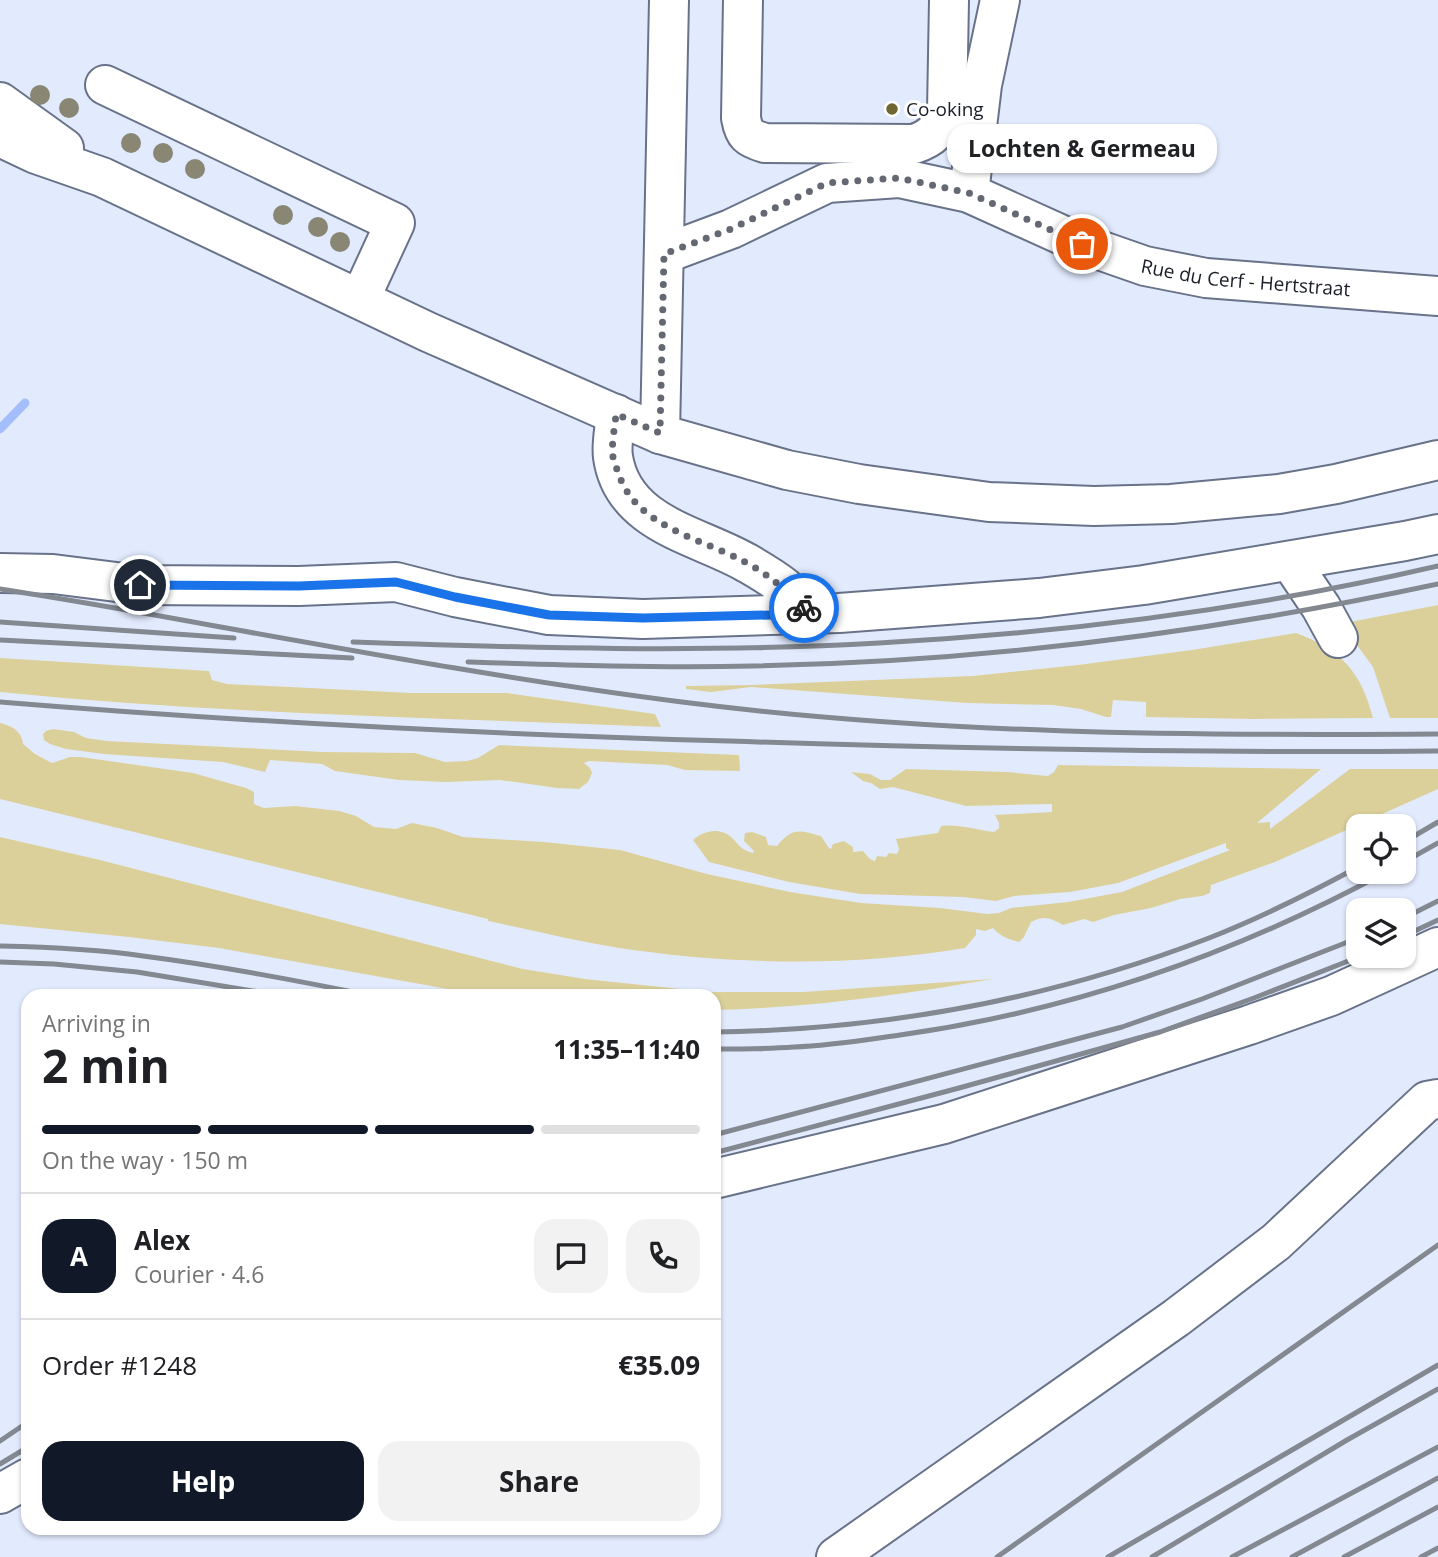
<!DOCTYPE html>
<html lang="en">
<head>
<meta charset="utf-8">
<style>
	body { margin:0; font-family:"Open Sans",sans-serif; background:#f2f2f2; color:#202124; height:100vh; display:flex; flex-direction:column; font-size:26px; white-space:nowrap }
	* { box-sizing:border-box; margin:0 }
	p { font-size:23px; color:#757577 }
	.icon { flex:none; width:38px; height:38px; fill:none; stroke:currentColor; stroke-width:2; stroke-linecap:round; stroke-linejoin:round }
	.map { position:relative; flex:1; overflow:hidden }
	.panel { position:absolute; left:21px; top:989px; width:700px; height:546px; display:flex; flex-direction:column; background:#fff; border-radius:21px; box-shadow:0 2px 5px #0004 }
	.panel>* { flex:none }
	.fabs { position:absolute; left:1346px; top:814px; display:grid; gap:14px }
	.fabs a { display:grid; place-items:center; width:70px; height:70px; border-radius:14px; background:#fff; box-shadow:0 2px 5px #0004; font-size:35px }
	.pin { position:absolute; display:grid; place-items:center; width:60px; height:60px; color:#fff; margin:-30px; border:4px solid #fff; border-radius:50%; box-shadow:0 2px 7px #0007 }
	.courier { position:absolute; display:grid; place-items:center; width:70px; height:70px; margin:-35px; border:5px solid #1a73e8; border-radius:50%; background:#fff; color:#222; box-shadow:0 2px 9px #0007 }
	.bubble { position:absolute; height:49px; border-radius:21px; background:#fff; box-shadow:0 2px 5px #0004; font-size:23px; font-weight:700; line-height:49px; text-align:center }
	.headline em { font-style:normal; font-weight:700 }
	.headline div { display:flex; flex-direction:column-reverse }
	.headline { display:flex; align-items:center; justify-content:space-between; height:119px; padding:0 21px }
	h1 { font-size:46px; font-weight:700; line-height:52px }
	.bar { display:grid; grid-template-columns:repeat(4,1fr); gap:10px 7px; align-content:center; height:84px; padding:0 21px }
	.bar i { height:9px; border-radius:5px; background:#e0e0e0 }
	.bar .on { background:#111827 }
	.bar p { grid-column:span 4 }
	.line { display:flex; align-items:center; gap:18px; padding:0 21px; border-top:2px solid #e0e0e0 }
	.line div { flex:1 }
	.round { display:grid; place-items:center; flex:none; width:74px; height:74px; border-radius:21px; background:#f2f2f2 }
	.cta { display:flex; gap:14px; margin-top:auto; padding:14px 21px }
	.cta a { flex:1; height:80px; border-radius:21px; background:#111827; color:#fff; font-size:28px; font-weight:700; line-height:80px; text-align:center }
	.cta a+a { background:#f2f2f2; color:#202124 }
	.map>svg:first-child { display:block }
	.built { fill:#e2ebfe; fill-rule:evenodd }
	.green { fill:#dbd09a }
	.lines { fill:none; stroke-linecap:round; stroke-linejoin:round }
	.stream { stroke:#a4befc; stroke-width:9 }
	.minor-casing { stroke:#687288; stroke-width:42 }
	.major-casing { stroke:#687288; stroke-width:42 }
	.minor { stroke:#fff; stroke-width:38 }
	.major { stroke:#fff; stroke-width:38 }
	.rail { stroke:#838891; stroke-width:5 }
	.tree { fill:#898774 }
	.done { stroke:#646872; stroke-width:7; stroke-dasharray:0 12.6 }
	.route { stroke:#1a73e8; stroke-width:9 }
	.poi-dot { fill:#706632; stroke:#fff; stroke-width:2.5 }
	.labels { text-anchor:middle; stroke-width:6; stroke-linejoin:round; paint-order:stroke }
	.poi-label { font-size:19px; fill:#1a1e27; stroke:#fff; text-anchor:start }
	.street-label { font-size:19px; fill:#1a1e27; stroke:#fff }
</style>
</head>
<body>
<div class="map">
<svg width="1438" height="1557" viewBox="0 0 1438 1557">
	<rect width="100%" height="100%" fill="#edf2fc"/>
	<path class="built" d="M 0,0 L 1438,0 L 1438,1557 L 0,1557 ZM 1358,826 L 1404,826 L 1404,872 L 1358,872 ZM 1358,910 L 1404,910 L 1404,956 L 1358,956 ZM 28,996 L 714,996 L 714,1528 L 28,1528 Z"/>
	<path class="green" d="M 1438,605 L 1438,718 L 1390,718 L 1373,667 L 1354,641 L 1350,622 Z
		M 1296,633 C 1341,650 1361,671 1373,718 L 1254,719 L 1146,717 L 1146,702 L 1113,700 L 1111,717 L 1106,717 L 1081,709 L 1053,705 L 967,703 L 751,687 L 711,692 L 686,689 L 686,686 L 751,685 L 973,676 L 1078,665 L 1192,650 Z
		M 0,658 L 209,671 L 212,680 L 227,684 L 411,693 L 507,693 L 655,714 L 661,727 C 441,718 219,714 0,692 Z
		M 0,723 C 12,726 22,731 23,744 L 35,754 L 52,763 L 70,757 L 81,757 L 193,773 L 246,788 L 254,792 L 254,804 L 264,808 L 295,806 L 339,811 L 356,816 L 374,827 L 396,829 L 412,823 L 437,828 L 463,837 L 544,842 L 620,850 L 707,874 L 790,892 L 861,903 L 940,908 L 987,914 L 999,913 L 1011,908 L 1068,902 L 1122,892 L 1230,850 L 1226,848 L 1226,843 L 1118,883 L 1070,892 L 1014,896 L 996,901 L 963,897 L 860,894 L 789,882 L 709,862 L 693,840 C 703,831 718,827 730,836 C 739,844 739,849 753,853 L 754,851 L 744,841 L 745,833 L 752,832 L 766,837 L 768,845 L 777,846 C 792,827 799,830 821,836 L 829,848 L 831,849 L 833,844 L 844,841 L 853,847 L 853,852 L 863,851 L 870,859 L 875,861 L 877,856 L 886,857 L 889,853 L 897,854 L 899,849 L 896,839 L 938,833 L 941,826 C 958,824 976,830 994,832 L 999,828 L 999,823 L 995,815 L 1052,812 L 1052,804 L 966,806 L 893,787 L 880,789 L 871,783 L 863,781 L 851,772 L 870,774 L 881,780 L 890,780 L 906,769 L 1007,772 L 1048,776 L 1054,772 L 1058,765 L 1321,769 L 1257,823 L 1270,822 L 1270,829 L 1350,769 L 1438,769 L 1438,789 L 1275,862 L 1211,885 L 1210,893 L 1202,896 L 1180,899 L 1151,908 L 1114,915 L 1093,922 L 1084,919 L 1063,925 C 1050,918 1045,915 1031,922 L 1024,937 L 1019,942 C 1008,939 1000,936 993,928 L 985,931 L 976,929 L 976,935 L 965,948 C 851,967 733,965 619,948 C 575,941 532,930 488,921 L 488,919 L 0,799 Z
		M 53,729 L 74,732 L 86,738 L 107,741 L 323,752 L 415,753 L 445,762 L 467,761 L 478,758 L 499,745 L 739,755 L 740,771 L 685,770 L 667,765 L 589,761 L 584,763 L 590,768 L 592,773 L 588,782 L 579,789 L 557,788 L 500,780 L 445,782 L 399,780 L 335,771 L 322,764 L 270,760 L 265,772 L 223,762 L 104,754 L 66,749 L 50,744 L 44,740 L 43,734 L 46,731 Z
		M 0,837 L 100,860 L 523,969 L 585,979 L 709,992 L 803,992 L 993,979 C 901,995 807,1008 714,1010 L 714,996 L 487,996 L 219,948 L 129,937 L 0,924 Z"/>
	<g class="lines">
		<path class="stream" d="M 0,429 L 25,403"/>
		<g class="minor-casing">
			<g id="minor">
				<path d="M 743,0 L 741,118 C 744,135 748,138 765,143 L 914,144 C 931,139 942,128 947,111 L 949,0"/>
				<path d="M 105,85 L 395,223 L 360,299"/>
				<path d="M 969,193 L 982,85 L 1000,0"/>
				<path id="s1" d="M 664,254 L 731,229 L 827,183 L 899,178 L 969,193 L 1082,244 L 1145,266 L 1206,278 L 1438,296"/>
				<path d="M 616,414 C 615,427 611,444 613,457 C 623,525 699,535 747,563 C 759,570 773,578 784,587 C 793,595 801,605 810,614"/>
				<path d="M 660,434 L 669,0"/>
				<path d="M 1290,561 L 1321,607 L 1338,638"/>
				<path d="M 0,573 L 53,574 L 140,585 L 299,586 L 396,582 L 455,597 L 549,615 L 643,619 L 839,613 L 1039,598 L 1144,585 L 1405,541 L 1438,534"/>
				<path d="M 714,1179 L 944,1124 L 1249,1025 L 1331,996 L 1438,947"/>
				<path d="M 0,1494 L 28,1478"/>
				<path d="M 836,1557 L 1176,1318 L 1276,1242 L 1427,1101 L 1438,1099"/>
			</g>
		</g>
		<g class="major-casing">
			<path id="major" d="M 0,102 L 64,148
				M 0,137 L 36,154 L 102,177 L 428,332 L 660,434 L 787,470 L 859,484 L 989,502 L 1094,506 L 1171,504 L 1279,494 L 1336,484 L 1438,460"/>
		</g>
		<use href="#minor" class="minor"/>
		<use href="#major" class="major"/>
		<path class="rail" d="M 0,589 C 72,600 144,613 215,626 C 371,654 526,682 682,702 C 932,734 1186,736 1438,734
			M 0,622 L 234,638
			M 0,640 L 352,658
			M 353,642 C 528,648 704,653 879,643 C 1064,633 1257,608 1438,566
			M 468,662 C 563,665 657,668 753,666 C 983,662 1213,632 1438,584
			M 0,702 C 243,722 486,734 729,741 C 966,749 1202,753 1438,751
			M 1404,842 L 1438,822
			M 1404,862 L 1438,843
			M 1404,918 L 1438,901
			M 1404,936 L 1438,920
			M 0,946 C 48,947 96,949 143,956 C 221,966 298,981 374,996
			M 0,962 L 54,964 L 137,972 L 284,996
			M 714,1032 C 883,1030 1051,999 1209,938 C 1260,918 1310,893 1358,867
			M 714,1049 C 741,1049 767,1049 794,1047 C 829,1046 865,1040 900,1035 C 1072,1011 1233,955 1386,872
			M 714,1135 L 1122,1027 L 1202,999 L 1358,938
			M 714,1153 L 959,1088 L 1160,1032 L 1254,998 L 1361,956
			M 0,1441 L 28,1422
			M 0,1464 L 28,1447
			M 997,1557 L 1438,1245
			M 1108,1557 L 1438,1365
			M 1152,1557 L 1347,1440 L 1438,1389
			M 1232,1557 L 1438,1447
			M 1292,1557 L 1438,1478
			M 1344,1557 L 1438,1507
			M 1421,1557 L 1438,1548"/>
	</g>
	<g class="tree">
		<circle cx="40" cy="95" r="10"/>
		<circle cx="69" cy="108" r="10"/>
		<circle cx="131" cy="143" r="10"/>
		<circle cx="163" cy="153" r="10"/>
		<circle cx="195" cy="169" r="10"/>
		<circle cx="283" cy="215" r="10"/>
		<circle cx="318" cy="227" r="10"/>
		<circle cx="340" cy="242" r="10"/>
	</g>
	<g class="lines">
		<path class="done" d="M 804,608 C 786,590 768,574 745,562 C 701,538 635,527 618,472 C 616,467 614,462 613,457 C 611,444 615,427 616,414 L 660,433 L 664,254 L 731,229 L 827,183 L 899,178 L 969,193 L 1082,244"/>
		<path class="route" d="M 140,585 L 299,586 L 396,582 L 455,597 L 549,615 L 643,618 L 810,614 L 804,608"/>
	</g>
	<circle class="poi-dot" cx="892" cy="109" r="7"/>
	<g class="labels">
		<g class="poi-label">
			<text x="906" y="116">Co-oking</text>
		</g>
		<g class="street-label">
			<text dy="7" stroke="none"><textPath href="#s1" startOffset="614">Rue du Cerf - Hertstraat</textPath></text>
		</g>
	</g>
</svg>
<div class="fabs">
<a><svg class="icon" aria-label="locate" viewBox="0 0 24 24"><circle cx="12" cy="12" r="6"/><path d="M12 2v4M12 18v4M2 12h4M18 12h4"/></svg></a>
<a><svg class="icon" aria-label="layers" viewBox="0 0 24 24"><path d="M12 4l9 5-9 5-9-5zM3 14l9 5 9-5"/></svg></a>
</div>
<div class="pin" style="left:1082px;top:244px;background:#ea580c"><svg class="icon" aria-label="bag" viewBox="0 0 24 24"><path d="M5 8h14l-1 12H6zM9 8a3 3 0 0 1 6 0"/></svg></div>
<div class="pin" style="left:140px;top:585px;background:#1f2937"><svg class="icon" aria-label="home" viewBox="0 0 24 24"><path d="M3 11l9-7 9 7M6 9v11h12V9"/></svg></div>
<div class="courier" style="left:804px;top:608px"><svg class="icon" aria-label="bike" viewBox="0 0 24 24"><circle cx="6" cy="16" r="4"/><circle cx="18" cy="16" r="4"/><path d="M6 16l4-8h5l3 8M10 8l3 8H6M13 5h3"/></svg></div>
<div class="bubble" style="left:947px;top:124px;width:270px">Lochten &amp; Germeau</div>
<section class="panel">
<div class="headline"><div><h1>2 min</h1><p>Arriving in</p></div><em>11:35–11:40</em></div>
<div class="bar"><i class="on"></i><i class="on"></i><i class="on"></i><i></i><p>On the way · 150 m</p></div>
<div class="line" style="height:126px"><b class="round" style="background:#111827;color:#fff">A</b><div><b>Alex</b><p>Courier · 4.6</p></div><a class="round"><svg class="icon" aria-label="chat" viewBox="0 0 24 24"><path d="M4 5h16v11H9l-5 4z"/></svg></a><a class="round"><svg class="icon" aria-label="phone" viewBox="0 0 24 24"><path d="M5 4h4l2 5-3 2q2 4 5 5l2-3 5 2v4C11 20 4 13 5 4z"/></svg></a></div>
<div class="line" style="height:91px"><div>Order #1248</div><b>€35.09</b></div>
<div class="cta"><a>Help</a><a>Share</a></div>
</section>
</div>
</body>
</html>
